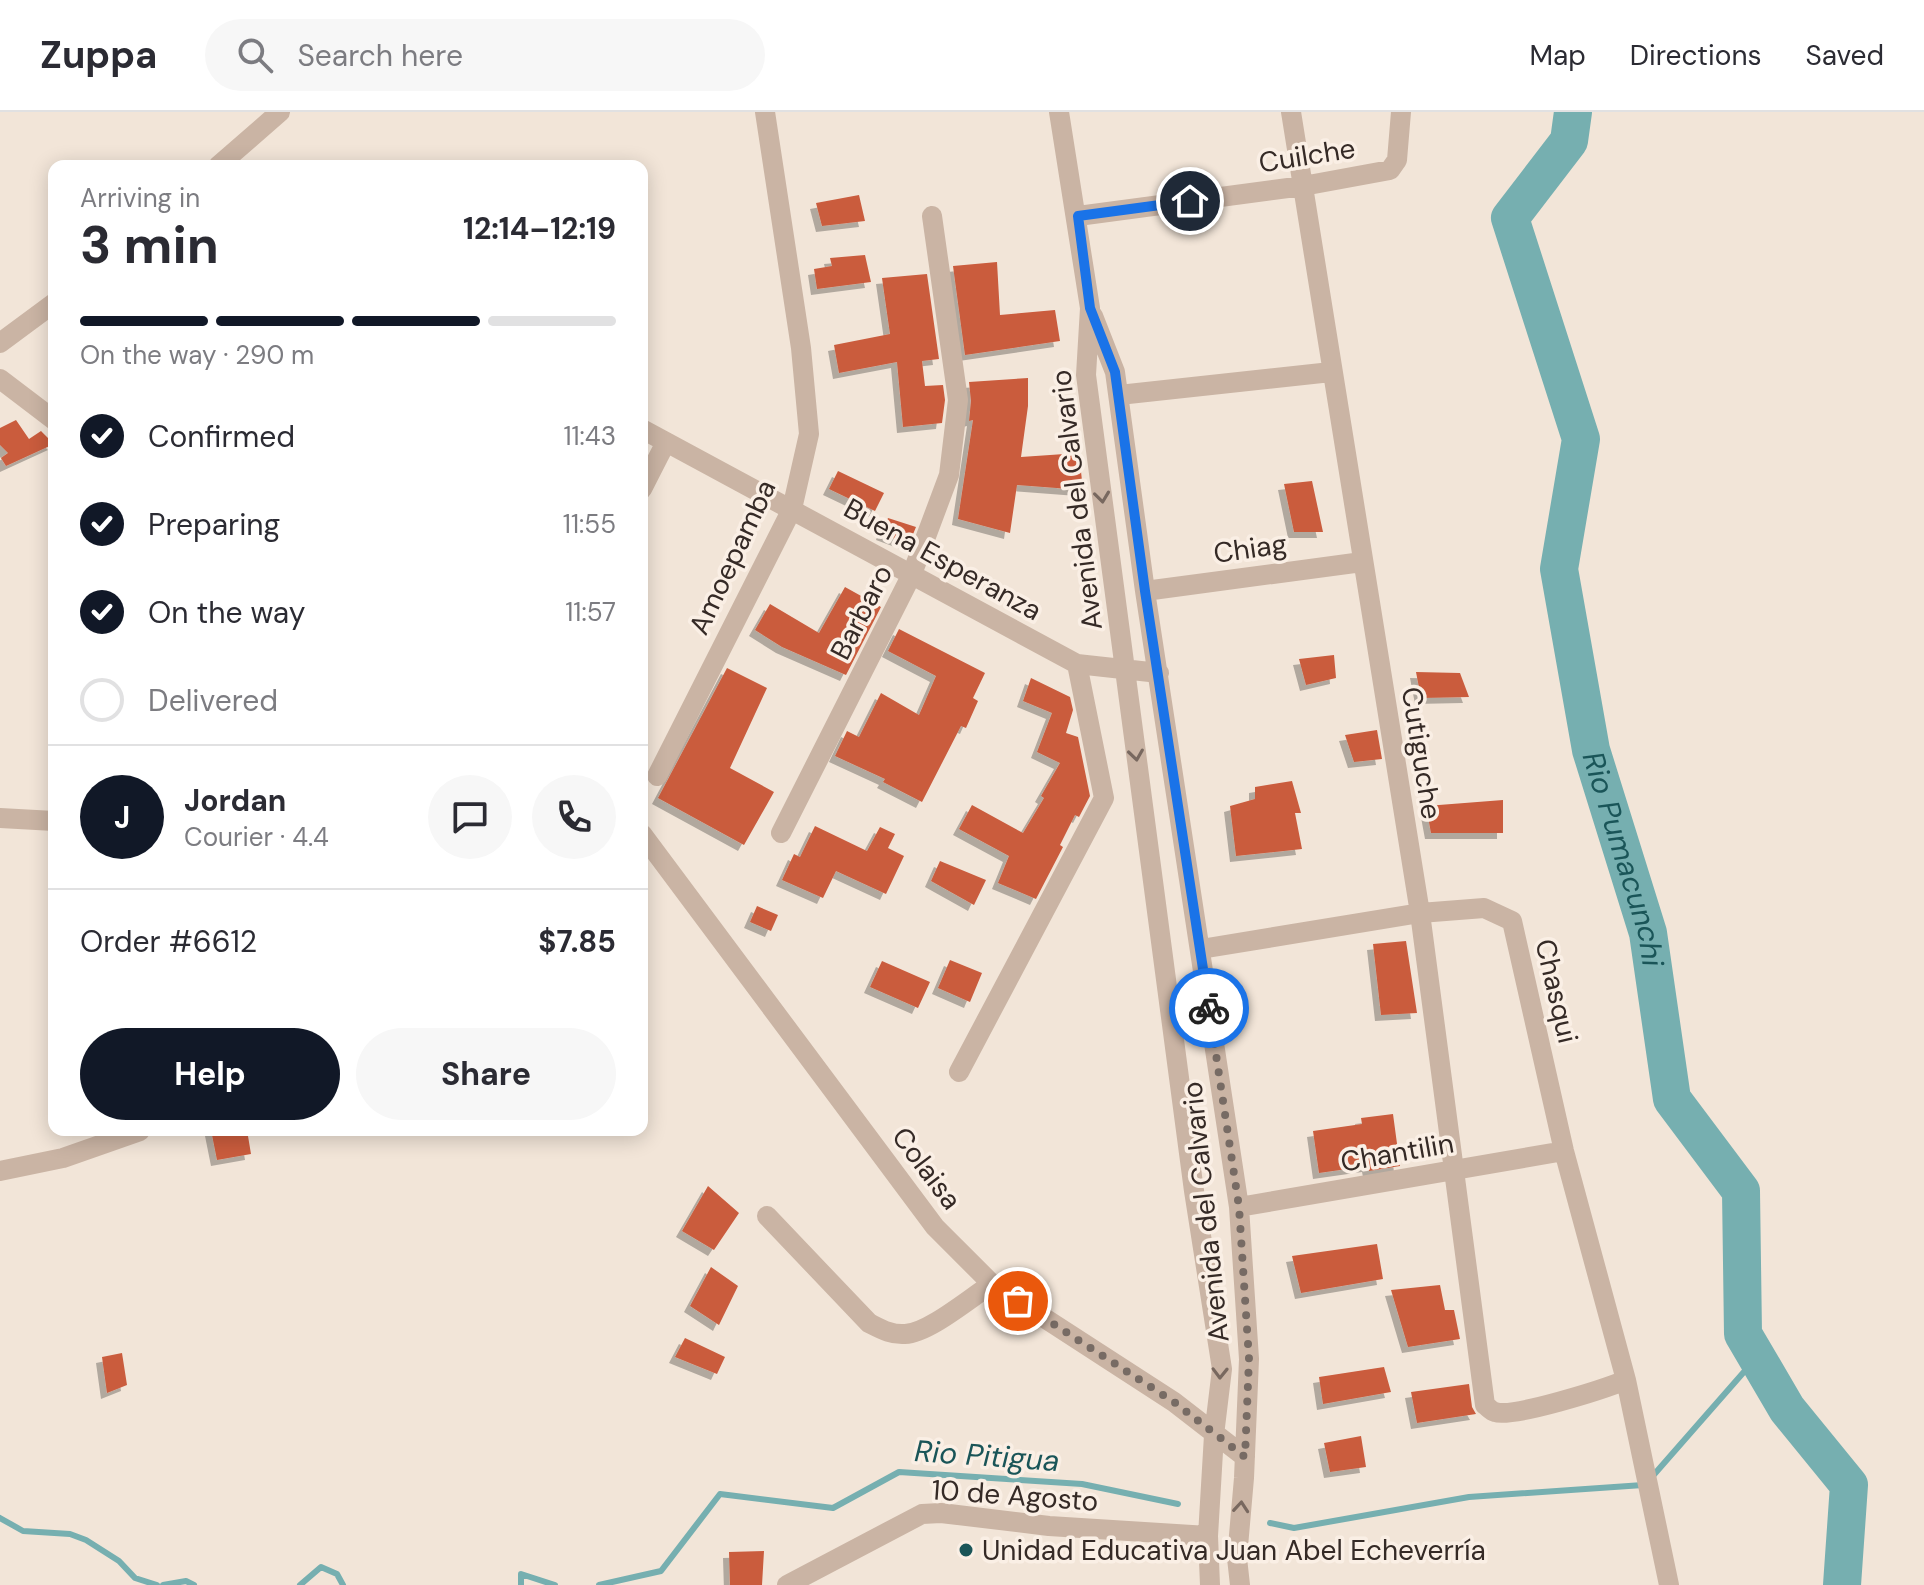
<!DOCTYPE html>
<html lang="en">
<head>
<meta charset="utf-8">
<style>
	body { margin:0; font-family:"DM Sans",sans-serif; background:#f7f7f7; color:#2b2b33; height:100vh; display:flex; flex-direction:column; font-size:30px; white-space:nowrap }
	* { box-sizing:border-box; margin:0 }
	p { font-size:26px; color:#7c7c81 }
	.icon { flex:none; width:44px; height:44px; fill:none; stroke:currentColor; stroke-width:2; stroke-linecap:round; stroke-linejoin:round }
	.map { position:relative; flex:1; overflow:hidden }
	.drawer { position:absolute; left:48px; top:48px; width:600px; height:976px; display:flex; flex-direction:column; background:#fff; border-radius:16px; box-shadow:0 4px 20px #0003 }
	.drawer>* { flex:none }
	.pin { position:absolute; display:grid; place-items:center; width:68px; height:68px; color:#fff; margin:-34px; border:4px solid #fff; border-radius:50%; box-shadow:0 2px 8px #0007 }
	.courier { position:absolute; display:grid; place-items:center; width:80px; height:80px; margin:-40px; border:6px solid #1a73e8; border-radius:50%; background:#fff; color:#222; box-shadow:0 2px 10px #0007 }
	.head em { font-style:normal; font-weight:700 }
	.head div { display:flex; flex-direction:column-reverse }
	.head { display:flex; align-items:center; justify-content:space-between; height:136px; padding:0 32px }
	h1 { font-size:52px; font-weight:700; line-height:60px }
	.bar { display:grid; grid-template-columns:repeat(4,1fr); gap:12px 8px; align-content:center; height:96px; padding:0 32px }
	.bar i { height:10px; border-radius:6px; background:#e1e1e2 }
	.bar .current { background:#111827 }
	.bar p { grid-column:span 4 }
	.line { display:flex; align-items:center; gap:20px; padding:0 32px; border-top:2px solid #e1e1e2 }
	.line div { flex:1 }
	.round { display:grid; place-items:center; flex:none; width:84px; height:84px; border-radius:42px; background:#f7f7f7 }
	ol { padding:0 32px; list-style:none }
	li { display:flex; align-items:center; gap:24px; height:88px }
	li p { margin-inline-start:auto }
	li .icon { padding:8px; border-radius:50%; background:#111827; color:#fff; stroke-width:4 }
	li:last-child { color:#7c7c81 }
	li i { width:44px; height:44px; border:4px solid #e1e1e2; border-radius:50% }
	.cta { display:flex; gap:16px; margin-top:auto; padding:16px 32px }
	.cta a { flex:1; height:92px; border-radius:48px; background:#111827; color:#fff; font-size:32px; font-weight:700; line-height:92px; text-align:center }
	.cta a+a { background:#f7f7f7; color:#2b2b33 }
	header { display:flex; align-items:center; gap:48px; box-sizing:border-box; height:112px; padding:0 40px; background:#fff; border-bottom:2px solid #e1e1e2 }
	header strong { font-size:38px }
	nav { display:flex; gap:44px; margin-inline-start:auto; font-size:28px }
	.search { width:560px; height:72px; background:#f7f7f7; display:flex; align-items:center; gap:20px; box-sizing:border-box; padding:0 28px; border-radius:44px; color:#7c7c81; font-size:30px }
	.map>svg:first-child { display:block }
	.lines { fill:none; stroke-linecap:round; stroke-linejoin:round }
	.stream { stroke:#76afb0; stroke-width:6 }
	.river { stroke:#76afb0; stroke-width:38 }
	.building { fill:#ca5c3e; filter:url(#shadow) }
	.minor { stroke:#cab4a4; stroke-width:20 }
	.oneway { stroke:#78685f }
	.done { stroke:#776b64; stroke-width:8; stroke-dasharray:0 14.4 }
	.route { stroke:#1a73e8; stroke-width:10 }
	.poi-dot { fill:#1a5558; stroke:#faefe5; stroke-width:3 }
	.labels { text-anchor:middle; stroke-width:7; stroke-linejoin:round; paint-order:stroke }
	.street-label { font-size:28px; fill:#352a26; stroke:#faefe5 }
	.poi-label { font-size:28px; fill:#352a26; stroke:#faefe5; text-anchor:start }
	.water-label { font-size:30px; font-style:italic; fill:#1a5558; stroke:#faefe5 }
</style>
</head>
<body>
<header>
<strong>Zuppa</strong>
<div class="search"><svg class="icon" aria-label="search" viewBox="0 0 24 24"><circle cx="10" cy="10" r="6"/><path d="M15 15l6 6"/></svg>Search here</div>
<nav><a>Map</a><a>Directions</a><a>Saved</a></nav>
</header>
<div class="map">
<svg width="1924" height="1473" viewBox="0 0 1924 1473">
	<defs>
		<filter id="shadow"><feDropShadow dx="-6" dy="6" stdDeviation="0" flood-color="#0004"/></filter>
	</defs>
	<rect width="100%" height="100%" fill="#f2e5d8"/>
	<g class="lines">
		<path class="stream" d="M 1651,1366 L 1757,1245
			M 0,1406 L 23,1419 L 70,1422 L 86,1428 L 119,1449 L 135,1466 L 157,1473
			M 1270,1411 L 1294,1416 L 1469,1385 L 1643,1373
			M 163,1473 L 186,1469 L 194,1473
			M 300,1473 L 321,1455 L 337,1462 L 343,1473
			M 521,1473 L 521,1462 L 555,1473
			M 599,1473 L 661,1459 L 720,1382 L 833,1396 L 899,1360 L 1082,1372 L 1178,1392"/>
		<path class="river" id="s1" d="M 1573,0 L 1569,29 L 1510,106 L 1581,327 L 1559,457 L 1591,638 L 1648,821 L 1672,987 L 1741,1079 L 1743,1222 L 1787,1297 L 1849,1373 L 1842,1473"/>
	</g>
	<path class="building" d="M 859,83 L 865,109 L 822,114 L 816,91 Z
		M 865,143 L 871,170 L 817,177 L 814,157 L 832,154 L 830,146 Z
		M 997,150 L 1000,203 L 1055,198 L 1060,229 L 965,243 L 953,154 Z
		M 927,162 L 939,247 L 922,249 L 925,274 L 943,273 L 945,288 L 942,311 L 903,315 L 897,250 L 839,261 L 834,233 L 890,222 L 882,166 Z
		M 1028,266 L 1028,294 L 1021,345 L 1079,341 L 1083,378 L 1017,373 L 1010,421 L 958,407 L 973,308 L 969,309 L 971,289 L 969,270 Z
		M 16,308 L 29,327 L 41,319 L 54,332 L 6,354 L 1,346 L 8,341 L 0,333 L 0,316 Z
		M 838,359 L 884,381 L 875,399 L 829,377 Z
		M 1312,369 L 1323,420 L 1294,420 L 1284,372 Z
		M 888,406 L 916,415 L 909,432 L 882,422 Z
		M 845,475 L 881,495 L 846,563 L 782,535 L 755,518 L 770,492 L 819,521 Z
		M 899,517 L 985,561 L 973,586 L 978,589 L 966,616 L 961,614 L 922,690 L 883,670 L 885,667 L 835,644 L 847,619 L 859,625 L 881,581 L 919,603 L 936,564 L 888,539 Z
		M 1334,543 L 1336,566 L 1306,573 L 1299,547 Z
		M 727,556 L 767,576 L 730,656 L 774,680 L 744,733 L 658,686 Z
		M 1416,560 L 1460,561 L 1469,585 L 1421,586 Z
		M 1031,566 L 1070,585 L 1073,598 L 1066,621 L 1078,625 L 1090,684 L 1079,705 L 1075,703 L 1060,733 L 1063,735 L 1036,787 L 998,771 L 1009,744 L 959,717 L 972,693 L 1023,721 L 1044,686 L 1041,684 L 1060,651 L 1037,640 L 1052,601 L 1023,589 Z
		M 1377,618 L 1382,647 L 1354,650 L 1345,623 Z
		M 1292,669 L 1301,701 L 1295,701 L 1302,737 L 1236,744 L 1230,694 L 1255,687 L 1255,675 Z
		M 1503,688 L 1503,721 L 1431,721 L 1426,694 Z
		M 815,714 L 867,739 L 880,715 L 895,722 L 888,736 L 904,744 L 886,782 L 836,759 L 823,786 L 782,768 L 794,742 L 800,745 Z
		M 940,749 L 986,768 L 974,793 L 931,769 Z
		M 757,794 L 778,803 L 771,819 L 750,810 Z
		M 1406,829 L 1417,901 L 1381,903 L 1373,832 Z
		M 950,848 L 982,861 L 970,890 L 938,876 Z
		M 882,849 L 930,870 L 918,896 L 870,875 Z
		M 1393,1002 L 1400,1054 L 1369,1059 L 1368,1054 L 1319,1061 L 1313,1019 L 1362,1012 L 1361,1006 Z
		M 211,1018 L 247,1018 L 251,1042 L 217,1048 Z
		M 708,1074 L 739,1101 L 714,1138 L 682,1119 Z
		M 1377,1132 L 1383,1167 L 1301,1181 L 1292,1144 Z
		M 711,1155 L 738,1174 L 719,1213 L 690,1194 Z
		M 1440,1173 L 1445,1198 L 1454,1198 L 1460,1227 L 1408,1235 L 1391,1178 Z
		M 685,1226 L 725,1245 L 717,1262 L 675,1245 Z
		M 122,1241 L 127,1273 L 107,1281 L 102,1245 Z
		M 1384,1255 L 1391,1280 L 1323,1292 L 1319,1265 Z
		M 1469,1272 L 1472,1295 L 1476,1302 L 1417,1311 L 1411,1280 Z
		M 1361,1324 L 1366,1355 L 1330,1360 L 1324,1331 Z
		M 764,1439 L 762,1473 L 730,1473 L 729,1440 Z"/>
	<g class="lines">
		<path class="minor" d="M 1059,0 L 1090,196 L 1086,263 L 1194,1079 L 1222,1257 L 1214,1323 L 1208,1424 L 1210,1473
			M 1291,0 L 1420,801 L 1485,1293 C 1488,1295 1491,1299 1495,1300 C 1514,1306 1604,1277 1626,1268
			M 218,54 L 280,0
			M 1078,104 L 1303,74 L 1390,58 L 1397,48 L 1401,0
			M 1093,204 L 1115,260 L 1145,479 L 1239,1095 L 1249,1247 L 1244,1366 L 1237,1446 L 1240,1473
			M 0,231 L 54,191
			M 0,267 L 54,308
			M 1119,283 L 1331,260
			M 642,317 L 1077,552 L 1104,686 L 959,960
			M 642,377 L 666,330
			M 1145,479 L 1362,450
			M 1077,552 L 1159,561
			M 657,664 L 792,397 L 809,322 L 801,236 L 765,0
			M 0,706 L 54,709
			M 781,721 L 912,462 L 949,363 L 958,288 L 932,104
			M 642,722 L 935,1115 L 992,1172 L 1174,1290 L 1245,1345
			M 1201,837 L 1420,801 L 1484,796 L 1512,809 L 1564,1039 L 1626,1268 L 1669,1473
			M 0,1059 L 63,1046 L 140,1019
			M 1239,1095 L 1564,1039
			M 767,1104 L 869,1211 C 881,1217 891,1223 905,1222 C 929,1221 971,1185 992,1172
			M 787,1473 L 922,1402 L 941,1401 L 1049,1414 L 1208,1424"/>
	</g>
	<defs><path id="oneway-chevron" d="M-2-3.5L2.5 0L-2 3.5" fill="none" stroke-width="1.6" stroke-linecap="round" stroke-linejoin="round" transform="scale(2)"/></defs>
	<g class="oneway">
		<use href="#oneway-chevron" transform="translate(1102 385) rotate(83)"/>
		<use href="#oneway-chevron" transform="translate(1136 643) rotate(82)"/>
		<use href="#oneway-chevron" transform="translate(1220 1261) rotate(91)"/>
		<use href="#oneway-chevron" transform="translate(1241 1395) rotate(-85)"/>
	</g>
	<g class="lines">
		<path class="done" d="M 1018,1189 L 1174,1290 L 1245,1345 L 1249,1247 L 1239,1095 L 1209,896"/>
		<path class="route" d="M 1190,89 L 1078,104 L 1090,196 L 1115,260 L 1145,479 L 1209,896"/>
	</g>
	<circle class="poi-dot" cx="966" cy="1438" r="8"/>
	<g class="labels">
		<g class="street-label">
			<text transform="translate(1307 43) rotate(-9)" y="10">Cuilche</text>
			<text transform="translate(1076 388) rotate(-97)" y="10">Avenida del Calvario</text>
			<text transform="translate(1250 436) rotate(-8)" y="10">Chiag</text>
			<text transform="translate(732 445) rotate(-65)" y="10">Amoepamba</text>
			<text transform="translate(943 447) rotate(29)" y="10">Buena Esperanza</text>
			<text transform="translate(861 500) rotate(-63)" y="10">Barbaro</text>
			<text transform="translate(1422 641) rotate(81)" y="10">Cutiguche</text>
			<text transform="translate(1557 879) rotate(77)" y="10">Chasqui</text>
			<text transform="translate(1397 1040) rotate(-10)" y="10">Chantilin</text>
			<text transform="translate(927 1056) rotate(53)" y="10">Colaisa</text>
			<text transform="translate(1205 1100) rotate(-96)" y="10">Avenida del Calvario</text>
			<text transform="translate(1015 1383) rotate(4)" y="10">10 de Agosto</text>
		</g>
		<g class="poi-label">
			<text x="982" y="1448">Unidad Educativa Juan Abel Echeverría</text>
		</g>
		<g class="water-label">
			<text dy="10" stroke="none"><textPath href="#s1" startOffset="788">Rio Pumacunchi</textPath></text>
			<text transform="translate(987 1344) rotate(4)" y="10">Rio Pitigua</text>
		</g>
	</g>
</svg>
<div class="pin" style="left:1018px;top:1189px;background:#ea580c"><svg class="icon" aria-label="bag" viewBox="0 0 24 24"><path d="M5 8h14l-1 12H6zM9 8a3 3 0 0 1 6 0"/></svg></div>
<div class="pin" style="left:1190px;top:89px;background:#1f2937"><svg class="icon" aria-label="home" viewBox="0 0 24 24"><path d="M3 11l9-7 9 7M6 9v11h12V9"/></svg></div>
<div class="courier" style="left:1209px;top:896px"><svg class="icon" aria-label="bike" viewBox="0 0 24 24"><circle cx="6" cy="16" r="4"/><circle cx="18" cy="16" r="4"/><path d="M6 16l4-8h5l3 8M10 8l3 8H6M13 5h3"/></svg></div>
<section class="drawer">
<div class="head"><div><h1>3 min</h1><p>Arriving in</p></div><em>12:14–12:19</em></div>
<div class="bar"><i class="current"></i><i class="current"></i><i class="current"></i><i></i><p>On the way · 290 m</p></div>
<ol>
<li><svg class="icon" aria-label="check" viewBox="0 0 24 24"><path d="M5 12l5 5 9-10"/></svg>Confirmed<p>11:43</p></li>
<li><svg class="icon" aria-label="check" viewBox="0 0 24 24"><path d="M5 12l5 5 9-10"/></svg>Preparing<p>11:55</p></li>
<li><svg class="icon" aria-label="check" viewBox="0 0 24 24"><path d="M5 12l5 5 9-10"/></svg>On the way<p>11:57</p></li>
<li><i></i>Delivered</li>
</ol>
<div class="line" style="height:144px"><b class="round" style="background:#111827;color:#fff">J</b><div><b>Jordan</b><p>Courier · 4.4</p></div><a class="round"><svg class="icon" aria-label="chat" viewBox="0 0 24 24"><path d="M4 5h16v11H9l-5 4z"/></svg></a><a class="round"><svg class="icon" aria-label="phone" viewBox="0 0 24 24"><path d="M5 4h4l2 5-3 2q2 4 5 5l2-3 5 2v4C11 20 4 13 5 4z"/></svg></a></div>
<div class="line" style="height:104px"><div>Order #6612</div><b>$7.85</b></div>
<div class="cta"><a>Help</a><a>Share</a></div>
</section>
</div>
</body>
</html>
